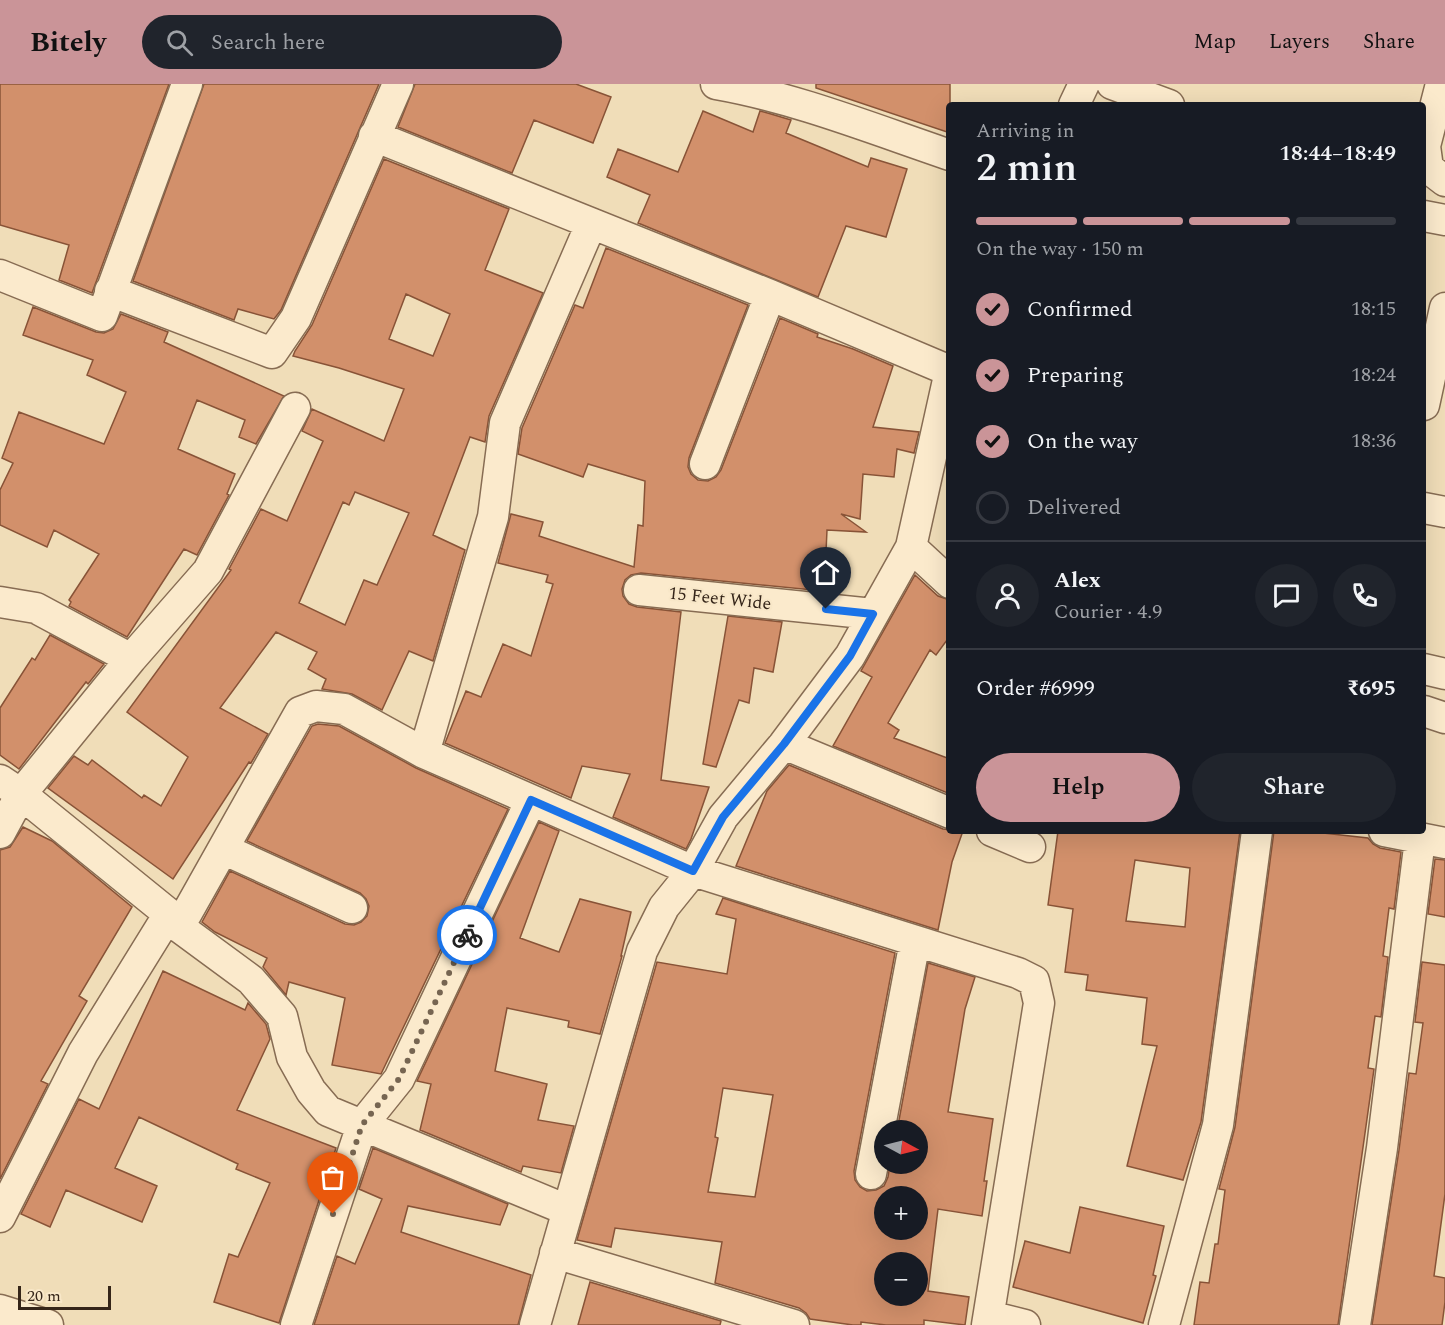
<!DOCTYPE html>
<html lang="en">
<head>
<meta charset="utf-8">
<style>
	body { margin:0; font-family:Spectral,serif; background:#20242c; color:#f1f3f6; height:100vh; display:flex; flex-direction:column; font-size:22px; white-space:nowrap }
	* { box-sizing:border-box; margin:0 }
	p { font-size:20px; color:#9ea1a6 }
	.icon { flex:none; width:33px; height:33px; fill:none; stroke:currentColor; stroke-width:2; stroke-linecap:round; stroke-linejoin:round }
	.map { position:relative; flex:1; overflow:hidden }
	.panel { position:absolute; left:946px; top:18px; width:480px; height:732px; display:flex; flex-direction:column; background:#171b24; border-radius:6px; box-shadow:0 6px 24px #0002 }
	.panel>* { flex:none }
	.needle { width:39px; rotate:97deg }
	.buttons { position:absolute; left:874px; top:1036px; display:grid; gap:12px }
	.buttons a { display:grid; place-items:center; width:54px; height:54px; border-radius:50%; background:#171b24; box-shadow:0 6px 24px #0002; font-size:30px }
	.scale { position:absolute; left:18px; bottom:15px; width:93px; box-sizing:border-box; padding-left:6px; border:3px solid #352519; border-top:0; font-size:16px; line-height:21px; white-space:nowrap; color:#352519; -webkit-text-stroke:4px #f8e7c8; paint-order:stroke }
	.pin { position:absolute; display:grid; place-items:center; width:51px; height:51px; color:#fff; margin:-62px -26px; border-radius:50% 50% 50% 0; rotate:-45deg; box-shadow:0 0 6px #0007 }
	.pin .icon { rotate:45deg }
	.courier { position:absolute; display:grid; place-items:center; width:60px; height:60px; margin:-30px; border:4px solid #1a73e8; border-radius:50%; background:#fff; color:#222; box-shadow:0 2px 8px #0007 }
	.overview em { font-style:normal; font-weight:600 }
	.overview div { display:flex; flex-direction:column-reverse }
	.overview { display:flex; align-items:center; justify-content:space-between; height:102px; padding:0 30px }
	h1 { font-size:39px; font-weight:600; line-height:45px }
	.bar { display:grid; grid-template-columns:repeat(4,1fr); gap:9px 6px; align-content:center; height:72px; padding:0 30px }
	.bar i { height:8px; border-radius:4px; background:#363941 }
	.bar .active { background:#ca9498 }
	.bar p { grid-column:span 4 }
	.line { display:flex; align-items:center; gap:15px; padding:0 30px; border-top:2px solid #363941 }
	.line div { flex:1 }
	.round { display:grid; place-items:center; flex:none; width:63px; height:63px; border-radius:32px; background:#20242c }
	ol { padding:0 30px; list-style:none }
	li { display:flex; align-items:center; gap:18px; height:66px }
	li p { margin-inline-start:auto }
	li .icon { padding:6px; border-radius:50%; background:#ca9498; color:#111; stroke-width:4 }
	li:last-child { color:#9ea1a6 }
	li i { width:33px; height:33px; border:3px solid #363941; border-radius:50% }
	.cta { display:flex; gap:12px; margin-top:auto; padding:12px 30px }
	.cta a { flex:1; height:69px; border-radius:36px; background:#ca9498; color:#111; font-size:24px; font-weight:600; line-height:69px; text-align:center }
	.cta a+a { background:#20242c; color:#f1f3f6 }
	header { display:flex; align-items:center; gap:36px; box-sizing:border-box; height:84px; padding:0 30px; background:#ca9498; color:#111 }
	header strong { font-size:28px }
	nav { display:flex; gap:33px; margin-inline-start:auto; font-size:21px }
	.search { width:420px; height:54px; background:#20242c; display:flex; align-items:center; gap:15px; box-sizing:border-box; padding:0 21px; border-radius:33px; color:#9ea1a6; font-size:22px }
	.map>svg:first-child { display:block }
	.building { fill:#d2906b; stroke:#885337; stroke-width:1.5; fill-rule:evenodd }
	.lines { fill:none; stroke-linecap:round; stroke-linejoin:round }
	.minor-casing { stroke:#876c53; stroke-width:33 }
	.minor { stroke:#fbeacc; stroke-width:30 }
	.done { stroke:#766551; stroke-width:6; stroke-dasharray:0 10.8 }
	.route { stroke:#1a73e8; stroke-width:8 }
	.labels { text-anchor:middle; stroke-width:4.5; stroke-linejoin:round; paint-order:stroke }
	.street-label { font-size:18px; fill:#352519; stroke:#f8e7c8 }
</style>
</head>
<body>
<header>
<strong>Bitely</strong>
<div class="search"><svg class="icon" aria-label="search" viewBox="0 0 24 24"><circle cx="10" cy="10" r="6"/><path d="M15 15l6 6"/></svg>Search here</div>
<nav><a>Map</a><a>Layers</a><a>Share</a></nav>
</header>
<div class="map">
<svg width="1445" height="1241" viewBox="0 0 1445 1241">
	<rect width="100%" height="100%" fill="#f0ddb8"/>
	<path class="building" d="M 0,0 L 169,0 L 92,209 L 59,196 L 69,161 L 0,141 Z
		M 204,0 L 379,0 L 281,226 L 274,235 L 238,225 L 234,236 L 133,197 Z
		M 415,0 L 576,0 L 611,13 L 593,59 L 534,36 L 512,89 L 398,43 Z
		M 816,0 L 950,0 L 950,49 L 816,4 Z
		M 703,27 L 753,48 L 760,27 L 771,30 L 791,36 L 786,49 L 868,83 L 871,74 L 907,85 L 886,153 L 846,142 L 818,213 L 638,139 L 650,111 L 607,93 L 618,65 L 678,88 Z
		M 384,75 L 509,125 L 485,186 L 543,209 L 489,332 L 485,358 L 470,353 L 433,451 L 465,466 L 433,577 L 409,567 L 382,626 L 352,610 L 322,605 L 326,595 L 308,585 L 317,568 L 276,548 L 220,624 L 268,650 L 251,679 L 249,678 L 173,795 L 48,704 L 74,672 L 88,681 L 92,676 L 142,714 L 144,711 L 161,722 L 188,673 L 127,628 L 231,486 L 229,485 L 261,425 L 287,437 L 323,357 L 302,347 L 312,325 L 384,357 L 404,305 L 339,284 L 293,272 L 295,267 L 312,241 ZM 406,210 L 450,230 L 433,272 L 389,255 ZM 355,408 L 409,429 L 377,501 L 364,496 L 345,541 L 299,519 L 343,418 L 349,421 Z
		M 606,164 L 748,221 L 689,374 L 688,383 L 691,390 L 698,396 L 708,397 L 716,393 L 721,386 L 780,234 L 818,250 L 817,253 L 853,265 L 893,282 L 873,343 L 919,348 L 914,369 L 897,365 L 894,393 L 863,390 L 860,435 L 841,430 L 866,448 L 827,446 L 826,468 L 816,467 L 813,506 L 641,489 L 631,491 L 625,496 L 622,505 L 623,512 L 629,520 L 637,523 L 681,528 L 661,696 L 709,703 L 691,755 L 686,765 L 613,733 L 630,690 L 582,682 L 571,714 L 445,659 L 466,607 L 481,613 L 503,560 L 531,572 L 553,500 L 546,498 L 548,491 L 498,479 L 511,430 L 543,438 L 539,452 L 634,483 L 638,441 L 643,442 L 645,397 L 588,380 L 583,393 L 518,370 L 522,344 L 575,221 L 583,224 Z
		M 33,223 L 96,248 L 104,249 L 113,245 L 121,230 L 168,248 L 164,258 L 284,312 L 256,360 L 239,353 L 245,336 L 197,316 L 178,365 L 235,390 L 227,410 L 229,411 L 197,471 L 184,465 L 127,553 L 69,522 L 71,518 L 69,516 L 99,470 L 54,446 L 47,463 L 0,441 L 0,406 L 13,379 L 2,374 L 19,328 L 104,360 L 126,308 L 87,291 L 93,276 L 23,251 Z
		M 915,491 L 938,512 L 950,516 L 950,552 L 936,571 L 930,566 L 888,639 L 899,646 L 894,654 L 950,675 L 950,710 L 833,662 L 872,593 L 861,587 Z
		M 728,532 L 782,538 L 773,588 L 754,584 L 749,619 L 739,616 L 716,683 L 703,680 Z
		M 50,551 L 104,580 L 88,600 L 86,598 L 19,685 L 0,671 L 0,624 L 32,574 L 35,576 Z
		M 318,640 L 339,642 L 416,684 L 508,725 L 381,990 L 332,981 L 345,914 L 289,898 L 286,911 L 263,883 L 267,874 L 215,848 L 202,838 L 230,787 L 345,840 L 354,841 L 361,838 L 367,832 L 369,822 L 366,815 L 360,809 L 247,757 L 312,642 Z
		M 789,681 L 943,745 L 963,747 L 952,778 L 938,846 L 736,782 L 767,707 Z
		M 539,738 L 559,747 L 520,854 L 559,868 L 580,815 L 631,828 L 621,872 L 622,872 L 600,950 L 568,943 L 569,937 L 507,924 L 495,987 L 547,1000 L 538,1036 L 574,1042 L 561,1089 L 523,1082 L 521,1088 L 420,1046 L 431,1000 L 417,997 Z
		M 23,743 L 52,757 L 132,823 L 79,912 L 87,917 L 41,997 L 48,1000 L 0,1095 L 0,766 L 10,763 Z
		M 1058,747 L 1240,747 L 1201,1038 L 1183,1096 L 1127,1082 L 1157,962 L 1142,960 L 1147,914 L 1086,906 L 1088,891 L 1065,888 L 1073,825 L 1048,821 ZM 1135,776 L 1190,784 L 1185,843 L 1126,837 Z
		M 1274,747 L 1305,747 L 1368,754 L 1373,760 L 1380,764 L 1401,768 L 1394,825 L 1389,824 L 1383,872 L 1388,873 L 1381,933 L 1375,932 L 1368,984 L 1374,985 L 1338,1241 L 1194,1241 L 1200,1198 L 1209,1199 L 1215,1160 L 1218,1160 L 1225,1106 L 1219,1105 L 1235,1043 Z
		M 1435,775 L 1445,776 L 1445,833 L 1428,830 Z
		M 723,814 L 895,869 L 854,1087 L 855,1096 L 860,1103 L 867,1107 L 876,1106 L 884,1102 L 888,1093 L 890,1080 L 918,1080 L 918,1047 L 897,1047 L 928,879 L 975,893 L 965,925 L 948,1028 L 993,1035 L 984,1097 L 987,1097 L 982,1132 L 938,1125 L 928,1207 L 969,1213 L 965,1241 L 924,1236 L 924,1241 L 886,1241 L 861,1238 L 861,1241 L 853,1241 L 810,1235 L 806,1229 L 799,1224 L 715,1199 L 722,1158 L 615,1144 L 611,1163 L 577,1156 L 657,878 L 727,890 L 736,835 L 716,830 ZM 723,1004 L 773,1011 L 755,1113 L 708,1108 L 718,1054 L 715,1053 ZM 885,1113 L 918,1113 L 918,1146 L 885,1146 ZM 885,1179 L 918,1179 L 918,1212 L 885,1212 Z
		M 1422,878 L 1445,881 L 1445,1110 L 1434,1192 L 1445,1194 L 1445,1218 L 1442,1241 L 1372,1241 L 1399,1066 L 1409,989 L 1416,990 L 1423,939 L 1415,938 Z
		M 163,887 L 245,926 L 248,919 L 266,940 L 270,955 L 237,1026 L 336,1064 L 279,1239 L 214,1218 L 229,1170 L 238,1173 L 270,1099 L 236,1085 L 238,1080 L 139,1033 L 115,1084 L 157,1102 L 142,1138 L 66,1106 L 50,1143 L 21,1130 L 79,1015 L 99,1025 Z
		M 373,1064 L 508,1120 L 500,1141 L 408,1122 L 401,1148 L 531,1191 L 518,1241 L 314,1241 L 337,1172 L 355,1180 L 382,1115 L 359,1105 Z
		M 1080,1123 L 1164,1142 L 1153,1191 L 1156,1192 L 1143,1239 L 1013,1203 L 1025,1157 L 1070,1169 Z
		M 590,1198 L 721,1237 L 720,1241 L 578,1241 Z"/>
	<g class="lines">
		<g class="minor-casing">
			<path id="minor" d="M 716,0 C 796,14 873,45 950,71
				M 1112,0 L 1169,21
				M 1441,0 L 1425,62 L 1428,84 L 1445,97
				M 1074,21 L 1084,0
				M 374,52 L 770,211 L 950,287
				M 1424,132 L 1445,136
				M 0,191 L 102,232 L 187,0
				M 110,207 L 272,269 L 296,234 L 398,0
				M 1424,321 L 1445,224
				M 705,380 L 770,211
				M 1424,424 L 1445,428
				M 911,463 L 950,499
				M 639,506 L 873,530
				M 0,518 L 36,524 L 131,575
				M 1424,585 L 1445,590
				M 1424,627 L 1445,634
				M 784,660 L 950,729
				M 424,669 L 493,433 L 505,339 L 591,140
				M 0,696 L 21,710 L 169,830 L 179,843 L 300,628 L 316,622 L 344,625 L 424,669 L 693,787 L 1018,889 L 1034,897 L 1039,919 L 987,1241
				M 992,747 L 1030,763
				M 1384,747 L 1445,759
				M 0,749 L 21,710 L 131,575 L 208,487 L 295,324
				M 223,765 L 352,824
				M 179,843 L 251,896 L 282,932 L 292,973 L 311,1007 L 328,1027 L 567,1126
				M 871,1090 L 915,857
				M 0,1133 L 83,969 L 169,830
				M 555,1169 L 794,1241
				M 0,1226 L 48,1241
				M 989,1232 L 1025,1241
				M 296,1241 L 362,1041 L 399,995 L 531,716
				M 535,1241 L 642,867 L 664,823 L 693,787 L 723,733 L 784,660 L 850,572 L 911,463 L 950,287
				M 1164,1241 L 1218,1041 L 1257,747
				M 1355,1241 L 1382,1064 L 1420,755"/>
		</g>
		<use href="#minor" class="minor"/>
	</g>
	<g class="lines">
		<path class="done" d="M 333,1130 L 362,1041 L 399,995 L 467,851"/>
		<path class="route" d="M 467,851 L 531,716 L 693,787 L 723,733 L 784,660 L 850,572 L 873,530 L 826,525"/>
	</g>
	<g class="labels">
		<g class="street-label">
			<text transform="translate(720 514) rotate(6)" y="6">15 Feet Wide</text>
		</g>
	</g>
</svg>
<div class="buttons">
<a><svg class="needle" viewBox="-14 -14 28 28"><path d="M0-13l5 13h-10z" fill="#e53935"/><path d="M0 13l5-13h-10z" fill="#9ea1a6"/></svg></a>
<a>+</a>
<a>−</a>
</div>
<div class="scale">20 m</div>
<div class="pin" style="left:333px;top:1130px;background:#ea580c"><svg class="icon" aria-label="bag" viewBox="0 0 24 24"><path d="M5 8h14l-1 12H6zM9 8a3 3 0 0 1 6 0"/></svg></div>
<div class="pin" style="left:826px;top:525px;background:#1f2937"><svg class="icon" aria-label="home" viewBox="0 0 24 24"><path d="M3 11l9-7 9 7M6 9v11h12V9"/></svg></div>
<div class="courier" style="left:467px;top:851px"><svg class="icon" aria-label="bike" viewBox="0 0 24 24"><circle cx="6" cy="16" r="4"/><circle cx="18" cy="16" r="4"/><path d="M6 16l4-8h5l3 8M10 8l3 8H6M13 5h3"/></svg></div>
<section class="panel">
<div class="overview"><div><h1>2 min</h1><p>Arriving in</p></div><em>18:44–18:49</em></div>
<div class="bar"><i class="active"></i><i class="active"></i><i class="active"></i><i></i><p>On the way · 150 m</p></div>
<ol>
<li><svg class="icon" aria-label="check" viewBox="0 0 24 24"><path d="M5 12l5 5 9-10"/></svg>Confirmed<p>18:15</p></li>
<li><svg class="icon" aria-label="check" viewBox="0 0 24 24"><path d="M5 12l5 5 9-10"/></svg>Preparing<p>18:24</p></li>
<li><svg class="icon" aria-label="check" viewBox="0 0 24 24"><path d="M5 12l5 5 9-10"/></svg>On the way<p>18:36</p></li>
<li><i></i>Delivered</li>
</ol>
<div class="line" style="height:108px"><a class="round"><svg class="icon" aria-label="person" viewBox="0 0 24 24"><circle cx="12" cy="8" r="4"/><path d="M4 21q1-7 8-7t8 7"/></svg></a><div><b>Alex</b><p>Courier · 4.9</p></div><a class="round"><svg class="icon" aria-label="chat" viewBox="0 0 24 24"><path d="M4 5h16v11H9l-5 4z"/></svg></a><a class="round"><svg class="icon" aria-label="phone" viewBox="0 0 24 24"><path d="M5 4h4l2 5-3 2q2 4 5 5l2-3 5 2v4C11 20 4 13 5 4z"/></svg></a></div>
<div class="line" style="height:78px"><div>Order #6999</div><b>₹695</b></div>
<div class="cta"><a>Help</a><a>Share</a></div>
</section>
</div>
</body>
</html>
